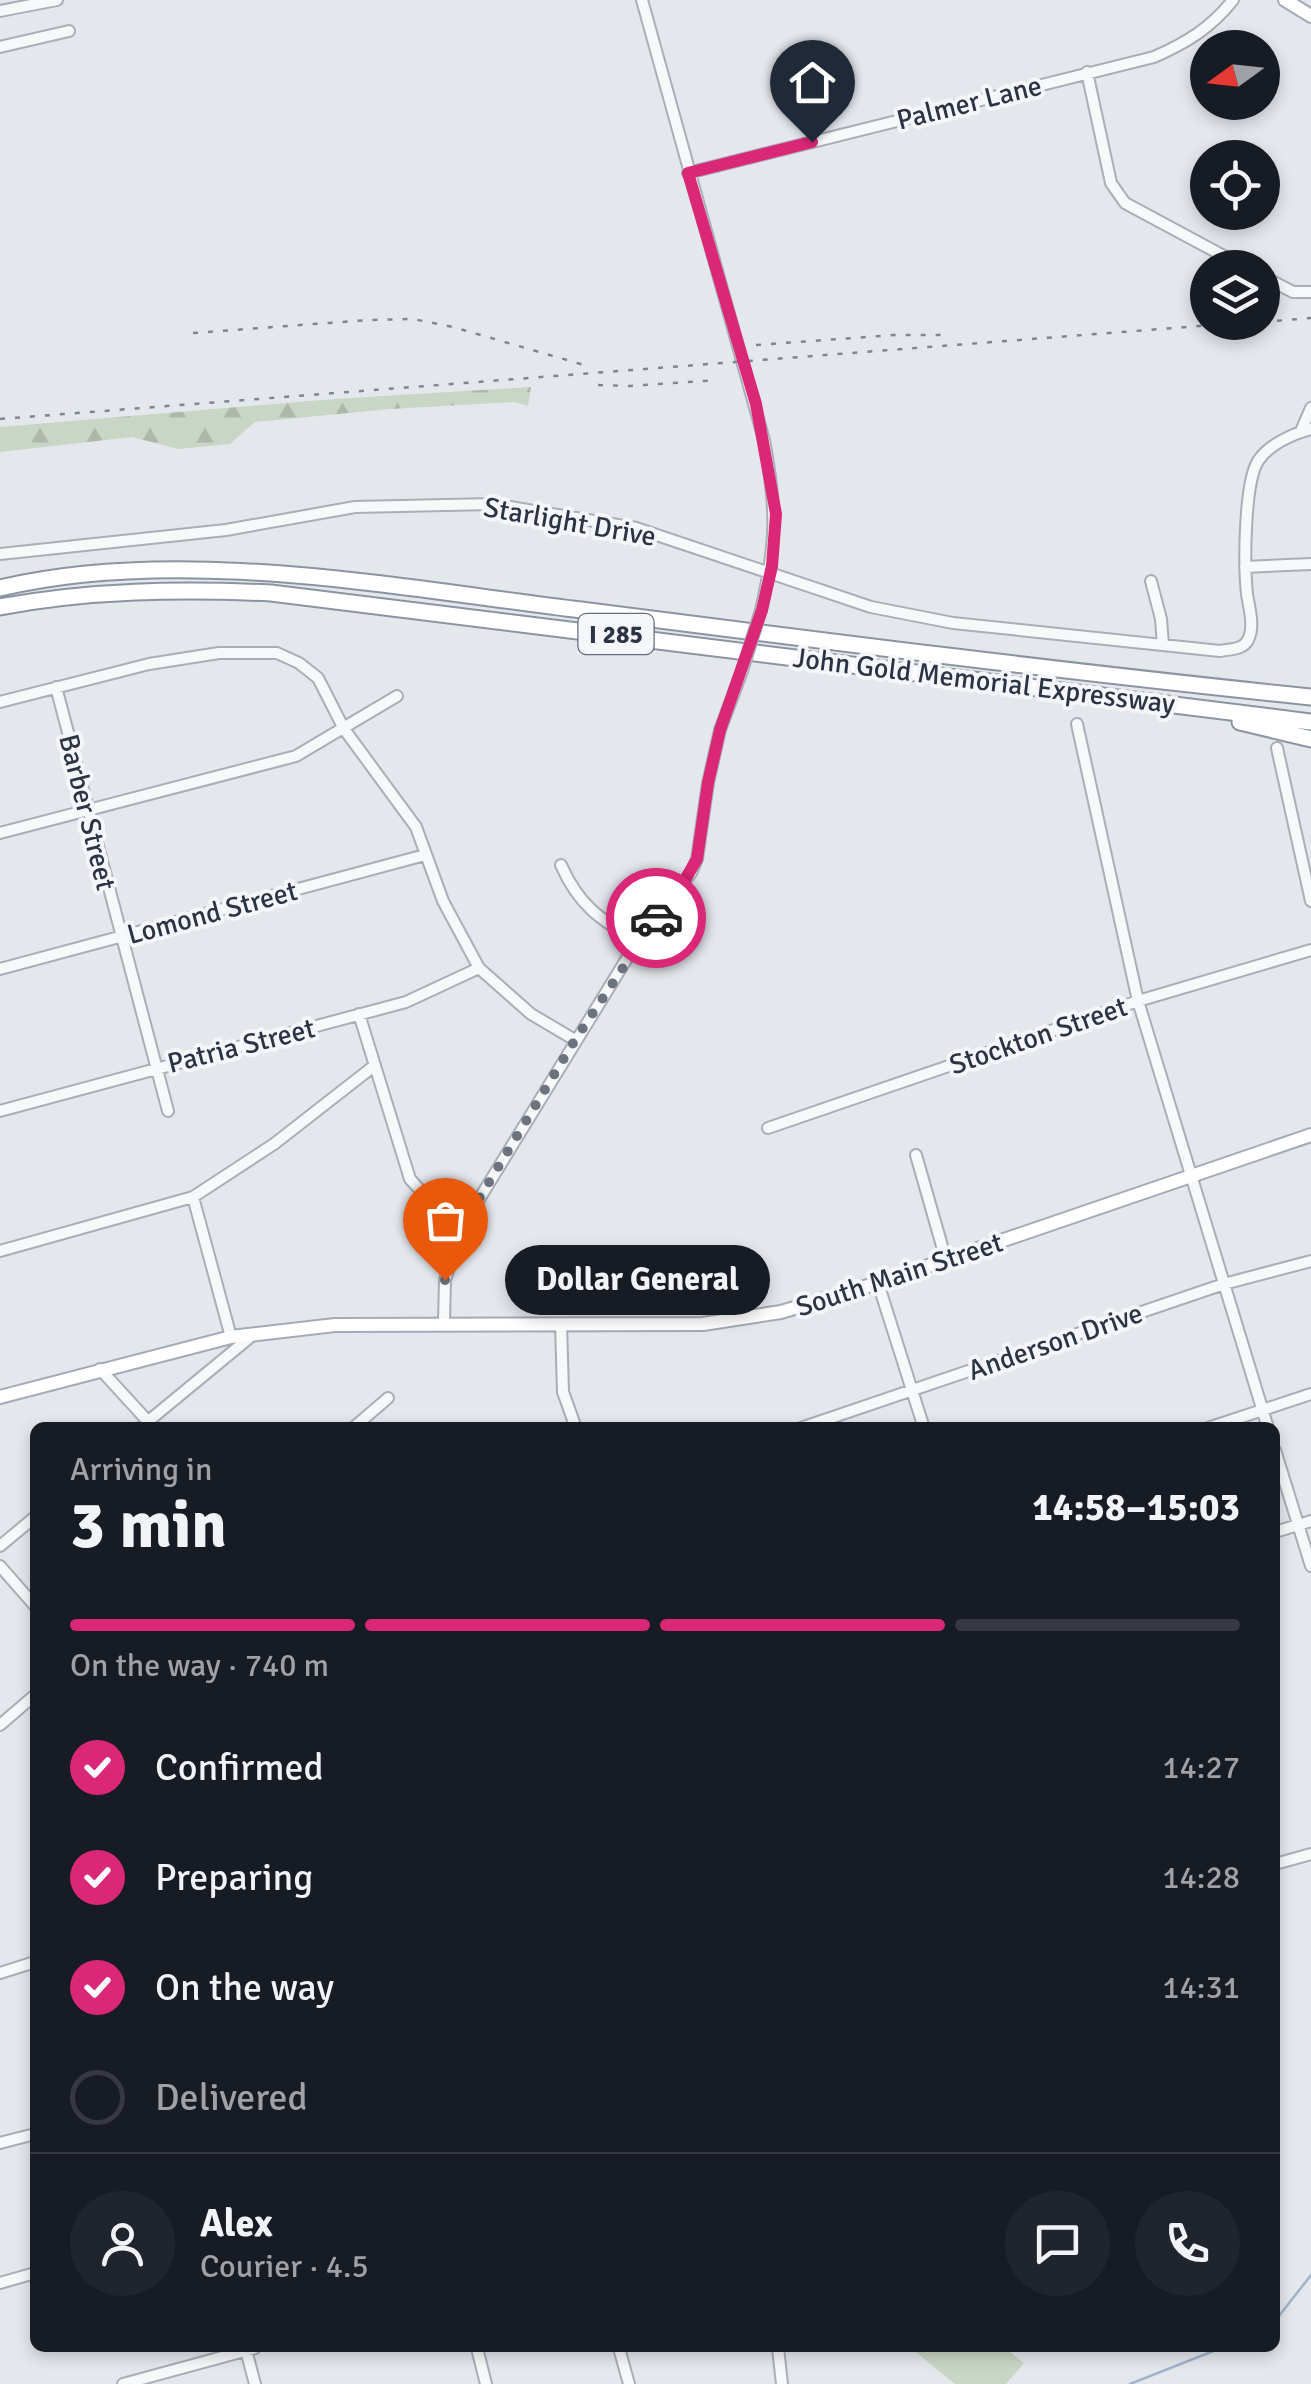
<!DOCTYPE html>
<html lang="en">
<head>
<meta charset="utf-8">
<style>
	body { margin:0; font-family:Signika,sans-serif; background:#20242c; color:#f1f3f6; height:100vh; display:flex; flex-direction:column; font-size:38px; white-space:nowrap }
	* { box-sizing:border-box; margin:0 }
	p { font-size:32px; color:#9ea1a6 }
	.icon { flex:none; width:55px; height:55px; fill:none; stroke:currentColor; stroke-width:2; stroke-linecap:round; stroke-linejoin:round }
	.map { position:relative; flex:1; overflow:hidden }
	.details { position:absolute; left:30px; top:1422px; width:1250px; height:930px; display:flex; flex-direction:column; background:#171b24; border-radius:15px; box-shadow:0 5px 15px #0003 }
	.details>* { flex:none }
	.needle { width:65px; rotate:255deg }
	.tools { position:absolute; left:1190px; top:30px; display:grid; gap:20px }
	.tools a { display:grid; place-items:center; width:90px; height:90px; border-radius:50%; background:#171b24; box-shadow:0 5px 15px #0003; font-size:50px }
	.pin { position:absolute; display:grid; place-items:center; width:85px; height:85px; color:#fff; margin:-102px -42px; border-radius:50% 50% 50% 0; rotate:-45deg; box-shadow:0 0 10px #0007 }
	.pin .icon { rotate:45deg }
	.courier { position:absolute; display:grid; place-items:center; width:100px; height:100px; margin:-50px; border:8px solid #db2777; border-radius:50%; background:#fff; color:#222; box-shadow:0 2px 12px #0007 }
	.bubble { position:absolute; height:70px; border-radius:35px; background:#171b24; box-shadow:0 5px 15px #0003; font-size:32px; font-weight:700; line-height:70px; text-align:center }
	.summary em { font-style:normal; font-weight:700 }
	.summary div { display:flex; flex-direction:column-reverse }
	.summary { display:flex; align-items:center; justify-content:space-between; height:170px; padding:0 40px }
	h1 { font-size:65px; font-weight:700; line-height:75px }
	.bar { display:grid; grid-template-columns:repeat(4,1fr); gap:15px 10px; align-content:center; height:120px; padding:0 40px }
	.bar i { height:12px; border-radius:8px; background:#363941 }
	.bar .current { background:#db2777 }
	.bar p { grid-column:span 4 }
	.line { display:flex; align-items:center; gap:25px; padding:0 40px; border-top:2px solid #363941 }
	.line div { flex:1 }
	.round { display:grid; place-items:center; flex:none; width:105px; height:105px; border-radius:52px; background:#20242c }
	ol { padding:0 40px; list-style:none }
	li { display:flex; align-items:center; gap:30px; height:110px }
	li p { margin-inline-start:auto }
	li .icon { padding:10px; border-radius:50%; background:#db2777; color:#fff; stroke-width:4 }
	li:last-child { color:#9ea1a6 }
	li i { width:55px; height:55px; border:5px solid #363941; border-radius:50% }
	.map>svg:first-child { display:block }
	.forest { fill:url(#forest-firs) }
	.green { fill:#c9d6c5 }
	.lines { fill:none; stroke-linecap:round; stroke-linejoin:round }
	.stream { stroke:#9fb4cc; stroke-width:2.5 }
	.minor-casing { stroke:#a9aeb7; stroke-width:14 }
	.major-casing { stroke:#a3abb8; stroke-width:16 }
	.highway-casing { stroke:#8b94a3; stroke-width:19 }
	.minor { stroke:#f7f8fa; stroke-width:10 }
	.major { stroke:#fff; stroke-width:12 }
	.highway { stroke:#fff; stroke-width:15 }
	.rail { stroke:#7d8696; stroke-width:2.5; stroke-dasharray:5 10; stroke-linecap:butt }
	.minor-bridge-casing { stroke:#a9aeb7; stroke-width:14; stroke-linecap:butt }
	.minor-bridge { stroke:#f7f8fa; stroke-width:10 }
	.done { stroke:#6c737f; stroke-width:10; stroke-dasharray:0 18 }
	.route { stroke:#db2777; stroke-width:12 }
	.labels { text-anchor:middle; stroke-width:8; stroke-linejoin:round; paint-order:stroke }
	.shield { fill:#f4f6f9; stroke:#676e7b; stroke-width:2.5 }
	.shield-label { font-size:25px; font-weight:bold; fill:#2b3445 }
	.street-label { font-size:28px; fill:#2b3445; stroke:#f4f6f9 }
</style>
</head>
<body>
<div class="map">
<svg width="1311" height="2384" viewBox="0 0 1311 2384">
	<defs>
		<pattern id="forest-firs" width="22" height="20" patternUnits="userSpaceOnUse" patternTransform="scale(2.5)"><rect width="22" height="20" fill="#c9d6c5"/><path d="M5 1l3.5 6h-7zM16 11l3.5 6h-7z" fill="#adb8ab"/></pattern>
	</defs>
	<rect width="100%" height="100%" fill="#e4e7ec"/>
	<path class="forest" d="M 531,387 L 528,406 L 515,402 L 390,409 L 255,422 L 230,444 L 178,449 L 132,437 L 0,452 L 0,427 L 334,399 Z"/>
	<path class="green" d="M 911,2348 L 1005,2348 L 1024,2363 L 1006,2384 L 955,2384 Z"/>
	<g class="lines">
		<path class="stream" d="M 1275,2321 L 1311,2275
			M 1130,2384 L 1221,2348"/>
		<g class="minor-casing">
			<path id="minor" d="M 642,0 L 764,440 C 777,510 777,541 761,610
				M 0,11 L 57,0
				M 0,47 L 69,31
				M 1087,72 L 1111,183 L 1125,203 L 1246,268
				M 688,173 L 1154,57 C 1186,43 1211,28 1233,0
				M 1262,276 L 1293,292 L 1311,292
				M 1301,431 L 1311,408
				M 0,554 L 226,530 L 355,507 L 492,504 L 636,528 L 871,607 L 953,623 L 1220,651 C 1229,649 1243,650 1248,640 C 1255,626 1249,608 1247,594 C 1244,566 1244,484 1258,461 C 1268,445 1294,433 1311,429
				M 1245,567 L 1311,564
				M 1151,581 L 1161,619 L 1163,645
				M 56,687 L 168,1111
				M 0,702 L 149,664 L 219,653 L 277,653 L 299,663 L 318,678 L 344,729 L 416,827 L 443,901 L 479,968 L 531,1014 L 575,1040
				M 1077,724 L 1138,1001 L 1268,1428
				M 1277,748 L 1311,901
				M 0,833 L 296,756 L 397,696
				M 561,865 C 579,906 600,919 637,942
				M 0,969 L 425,855
				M 359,1014 L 410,1179 L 420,1190 L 471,1212
				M 0,1111 L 406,1002 L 479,968
				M 768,1128 L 1138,1001 L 1311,950
				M 916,1155 L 946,1260
				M 193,1197 L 231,1337
				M 0,1251 L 193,1197 L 274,1144 L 374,1066
				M 878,1283 L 924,1428
				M 444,1322 L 445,1280 L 462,1227 L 637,942 L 691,873 L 697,859 L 708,783 L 720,730 L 742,671
				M 561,1324 L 563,1392 L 576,1428
				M 100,1369 L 154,1428
				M 140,1428 L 254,1334
				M 353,1428 L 388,1398
				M 801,1428 L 1224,1284 L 1311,1261
				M 1208,1428 L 1311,1394
				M 1275,1450 L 1311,1566
				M 1275,1532 L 1311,1521
				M 0,1546 L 35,1517
				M 0,1566 L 35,1606
				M 0,1725 L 35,1695
				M 1275,1864 L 1311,1854
				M 0,1973 L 35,1962
				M 0,2143 L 35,2134
				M 0,2283 L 35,2273
				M 477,2348 L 486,2384
				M 619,2348 L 629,2384
				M 778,2348 L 782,2384
				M 246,2350 L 255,2384
				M 123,2384 L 255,2348"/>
		</g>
		<g class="major-casing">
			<path id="major" d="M 1285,0 L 1311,16
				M 0,1397 L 231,1337 L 335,1325 L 703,1324 L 781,1312 L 878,1283 L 1311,1135"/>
		</g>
		<g class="highway-casing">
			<path id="highway" d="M 0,588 C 179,545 400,588 581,610 C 824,641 1067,672 1311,697
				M 0,607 C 90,590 180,589 271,593 L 1311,722
				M 1240,722 L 1311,739"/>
		</g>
		<use href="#minor" class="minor"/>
		<use href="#major" class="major"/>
		<use href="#highway" class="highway"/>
		<path class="rail" d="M 1262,322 L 1311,318
			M 193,333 L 368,320 L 413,319 L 453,327 L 591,367
			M 756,345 L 894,335 L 941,335
			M 598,385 L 630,386 L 717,380
			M 0,419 L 1251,322"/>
		<g class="minor-bridge-casing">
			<path id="minor-bridge" d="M 742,671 L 761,610"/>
		</g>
		<use href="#minor-bridge" class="minor-bridge"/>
	</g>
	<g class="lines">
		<path class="done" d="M 445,1280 L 462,1227 L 575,1040 L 656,918"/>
		<path class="route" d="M 656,918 L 678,892 L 697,859 L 708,783 L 720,730 L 762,610 L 772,566 L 776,514 L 756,404 L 688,173 L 812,142"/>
	</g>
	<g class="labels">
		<rect class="shield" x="578.5" y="614" width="75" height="40" rx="8"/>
		<g class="shield-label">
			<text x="616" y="643">I 285</text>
		</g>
		<g class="street-label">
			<text transform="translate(969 102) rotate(-14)" y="10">Palmer Lane</text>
			<text transform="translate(570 521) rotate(10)" y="10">Starlight Drive</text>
			<text transform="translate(984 680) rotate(7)" y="10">John Gold Memorial Expressway</text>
			<text transform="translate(88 812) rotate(76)" y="10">Barber Street</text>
			<text transform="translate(212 912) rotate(-15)" y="10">Lomond Street</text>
			<text transform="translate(1038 1035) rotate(-19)" y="10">Stockton Street</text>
			<text transform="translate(241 1045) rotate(-14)" y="10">Patria Street</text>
			<text transform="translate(899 1274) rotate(-18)" y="10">South Main Street</text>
			<text transform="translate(1055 1341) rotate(-19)" y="10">Anderson Drive</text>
		</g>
	</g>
</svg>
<div class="tools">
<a><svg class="needle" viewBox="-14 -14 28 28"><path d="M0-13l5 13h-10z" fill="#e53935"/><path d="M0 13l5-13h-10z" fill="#9ea1a6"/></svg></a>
<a><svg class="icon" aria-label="locate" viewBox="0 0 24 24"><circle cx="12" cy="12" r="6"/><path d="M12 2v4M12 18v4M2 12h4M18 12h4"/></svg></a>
<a><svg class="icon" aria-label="layers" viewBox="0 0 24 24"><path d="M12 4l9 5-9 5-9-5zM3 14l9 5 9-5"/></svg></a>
</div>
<div class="pin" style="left:445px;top:1280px;background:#ea580c"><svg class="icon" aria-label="bag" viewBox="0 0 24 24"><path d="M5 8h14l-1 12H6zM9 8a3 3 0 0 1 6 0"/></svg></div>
<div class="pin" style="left:812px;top:142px;background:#1f2937"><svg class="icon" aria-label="home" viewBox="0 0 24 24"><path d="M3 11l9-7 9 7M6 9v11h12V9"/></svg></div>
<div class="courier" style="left:656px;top:918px"><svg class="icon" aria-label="car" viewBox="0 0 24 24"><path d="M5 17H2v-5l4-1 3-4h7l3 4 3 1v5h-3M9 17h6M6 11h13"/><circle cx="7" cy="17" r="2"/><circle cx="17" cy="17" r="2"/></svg></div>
<div class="bubble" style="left:505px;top:1245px;width:265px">Dollar General</div>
<section class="details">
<div class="summary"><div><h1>3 min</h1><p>Arriving in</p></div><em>14:58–15:03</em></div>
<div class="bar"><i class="current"></i><i class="current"></i><i class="current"></i><i></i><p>On the way · 740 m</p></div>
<ol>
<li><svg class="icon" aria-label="check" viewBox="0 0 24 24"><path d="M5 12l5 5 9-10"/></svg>Confirmed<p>14:27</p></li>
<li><svg class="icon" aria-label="check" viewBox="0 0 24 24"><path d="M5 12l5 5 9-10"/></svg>Preparing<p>14:28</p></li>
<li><svg class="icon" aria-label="check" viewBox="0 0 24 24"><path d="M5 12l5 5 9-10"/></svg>On the way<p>14:31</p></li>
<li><i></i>Delivered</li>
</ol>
<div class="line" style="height:180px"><a class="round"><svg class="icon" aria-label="person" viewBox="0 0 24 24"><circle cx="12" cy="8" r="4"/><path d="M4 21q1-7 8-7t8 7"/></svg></a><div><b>Alex</b><p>Courier · 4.5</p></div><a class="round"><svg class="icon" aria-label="chat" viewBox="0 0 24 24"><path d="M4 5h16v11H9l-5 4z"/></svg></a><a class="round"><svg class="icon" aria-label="phone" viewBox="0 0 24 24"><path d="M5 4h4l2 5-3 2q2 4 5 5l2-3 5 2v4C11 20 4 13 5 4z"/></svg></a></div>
</section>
</div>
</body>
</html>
